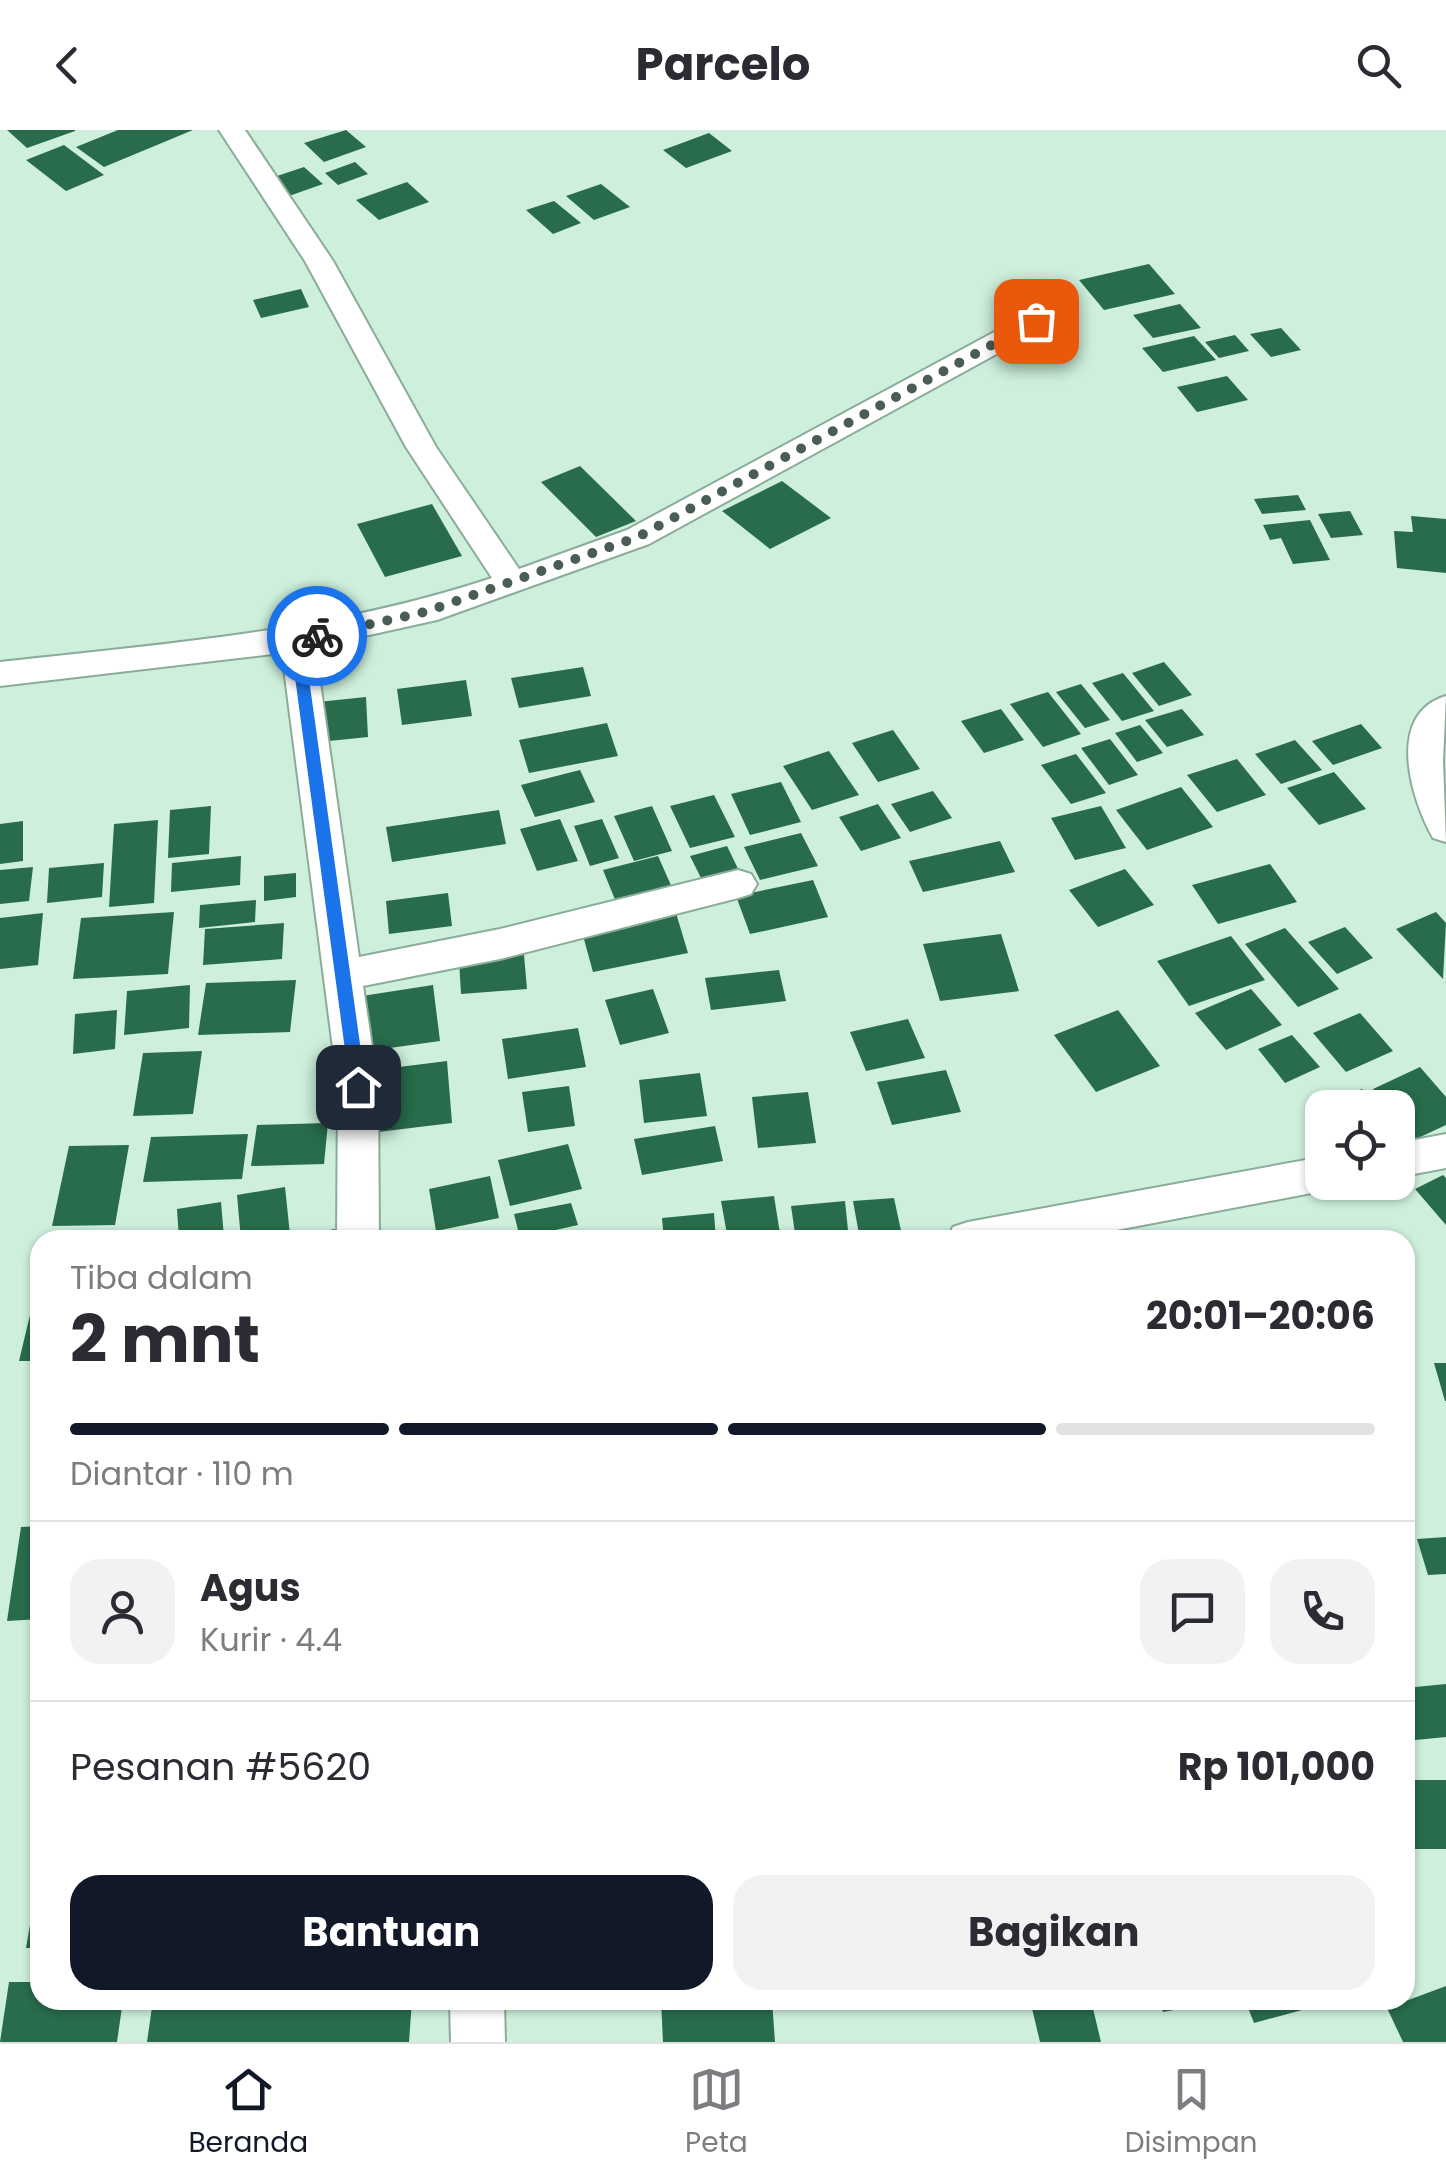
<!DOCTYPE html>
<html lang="id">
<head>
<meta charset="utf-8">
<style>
	body { margin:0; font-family:Poppins,sans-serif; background:#f2f2f3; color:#2b2b33; height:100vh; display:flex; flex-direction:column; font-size:38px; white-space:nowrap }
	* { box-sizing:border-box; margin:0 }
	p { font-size:32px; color:#7c7c81 }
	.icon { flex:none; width:55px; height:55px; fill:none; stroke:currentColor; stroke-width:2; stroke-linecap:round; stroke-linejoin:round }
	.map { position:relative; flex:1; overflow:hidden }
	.panel { position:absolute; left:30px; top:1100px; width:1385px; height:780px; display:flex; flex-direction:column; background:#fff; border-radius:30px; box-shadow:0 2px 8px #0004 }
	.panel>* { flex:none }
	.controls { position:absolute; left:1305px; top:960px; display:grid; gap:20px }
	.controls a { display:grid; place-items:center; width:110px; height:110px; border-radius:20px; background:#fff; box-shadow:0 2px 8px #0004; font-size:50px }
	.pin { position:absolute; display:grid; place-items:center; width:85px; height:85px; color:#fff; margin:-42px; border-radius:20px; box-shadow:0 5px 15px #0006 }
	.courier { position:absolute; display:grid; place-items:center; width:100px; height:100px; margin:-50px; border:8px solid #1a73e8; border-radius:50%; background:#fff; color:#222; box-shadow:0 2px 12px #0007 }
	.headline em { font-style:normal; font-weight:700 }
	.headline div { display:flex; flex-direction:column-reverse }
	.headline { display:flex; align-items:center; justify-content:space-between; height:170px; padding:0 40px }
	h1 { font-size:65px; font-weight:700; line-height:75px }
	.bar { display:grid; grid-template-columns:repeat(4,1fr); gap:15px 10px; align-content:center; height:120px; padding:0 40px }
	.bar i { height:12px; border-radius:8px; background:#e1e1e2 }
	.bar .current { background:#111827 }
	.bar p { grid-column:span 4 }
	.line { display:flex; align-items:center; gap:25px; padding:0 40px; border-top:2px solid #e1e1e2 }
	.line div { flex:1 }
	.round { display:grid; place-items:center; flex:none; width:105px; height:105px; border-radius:30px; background:#f2f2f3 }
	.cta { display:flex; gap:20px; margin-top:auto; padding:20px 40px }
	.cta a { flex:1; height:115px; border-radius:30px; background:#111827; color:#fff; font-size:40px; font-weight:700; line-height:115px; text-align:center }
	.cta a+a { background:#f2f2f3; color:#2b2b33 }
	header { display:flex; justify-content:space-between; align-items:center; height:130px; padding:0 40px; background:#fff; font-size:45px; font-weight:700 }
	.tab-bar { display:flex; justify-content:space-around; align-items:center; height:140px; border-top:2px solid #e1e1e2; background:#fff; font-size:28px; color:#7c7c81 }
	.tab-bar a { display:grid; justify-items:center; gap:5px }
	.tab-bar .current { color:#111827 }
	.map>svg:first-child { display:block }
	.building { fill:#286c4c }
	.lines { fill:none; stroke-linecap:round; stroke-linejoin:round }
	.street-casing { stroke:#8cac9a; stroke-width:4 }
	.street { fill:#fff; fill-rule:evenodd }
	.route { fill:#1a73e8 }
	.done { stroke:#4a5d52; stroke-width:10; stroke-dasharray:0 18 }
</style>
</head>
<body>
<header><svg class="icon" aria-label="back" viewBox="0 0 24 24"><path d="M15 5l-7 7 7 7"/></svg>Parcelo<svg class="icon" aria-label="search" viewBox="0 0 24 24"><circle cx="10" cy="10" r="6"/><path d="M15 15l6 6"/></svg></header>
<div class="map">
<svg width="1446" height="1912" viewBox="0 0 1446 1912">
	<rect width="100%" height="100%" fill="#cdefdb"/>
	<path class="building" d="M 7,0 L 75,0 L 75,1 L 27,18 Z
		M 118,0 L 193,0 L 104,37 L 76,17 Z
		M 346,0 L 366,17 L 324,32 L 304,13 Z
		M 709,3 L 732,21 L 686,38 L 663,20 Z
		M 64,15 L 104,45 L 66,61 L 26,30 Z
		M 355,32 L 368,44 L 338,55 L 325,43 Z
		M 304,37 L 323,54 L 289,66 L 271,48 Z
		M 407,52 L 429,72 L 379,90 L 356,70 Z
		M 601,54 L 630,77 L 594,90 L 566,66 Z
		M 554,71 L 581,93 L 553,104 L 526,80 Z
		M 1149,134 L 1175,164 L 1104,180 L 1079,150 Z
		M 301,159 L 309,177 L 261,188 L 253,170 Z
		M 1180,174 L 1201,198 L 1153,208 L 1133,185 Z
		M 1281,198 L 1301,220 L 1271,227 L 1250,204 Z
		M 1235,205 L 1249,221 L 1219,228 L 1205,212 Z
		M 1194,206 L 1216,230 L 1163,242 L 1142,218 Z
		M 1227,246 L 1248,270 L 1197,282 L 1177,257 Z
		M 580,336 L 636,391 L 596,407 L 541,352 Z
		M 782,351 L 831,388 L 770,419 L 722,381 Z
		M 1298,365 L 1306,380 L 1262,384 L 1254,369 Z
		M 432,374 L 462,426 L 385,447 L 357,394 Z
		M 1350,381 L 1363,405 L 1331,408 L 1318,384 Z
		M 1411,386 L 1446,389 L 1446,443 L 1397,438 L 1394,401 L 1413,402 Z
		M 1310,390 L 1330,430 L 1293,434 L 1281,408 L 1270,410 L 1263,395 Z
		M 1164,532 L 1192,565 L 1159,576 L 1132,543 Z
		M 583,537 L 591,566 L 519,578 L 511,548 Z
		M 1123,543 L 1154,581 L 1122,591 L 1092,553 Z
		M 466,550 L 472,586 L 402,595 L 397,559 Z
		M 1081,554 L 1110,590 L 1085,598 L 1056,562 Z
		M 1048,562 L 1081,604 L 1043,617 L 1010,574 Z
		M 366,567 L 368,607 L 310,613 L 308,573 Z
		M 1001,579 L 1024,610 L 984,623 L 961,591 Z
		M 1182,579 L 1204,605 L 1167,617 L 1145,590 Z
		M 607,593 L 618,626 L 529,643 L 519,610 Z
		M 1361,594 L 1382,618 L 1333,635 L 1312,611 Z
		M 1140,595 L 1163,623 L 1137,632 L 1115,603 Z
		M 893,600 L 920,639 L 878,652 L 852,613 Z
		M 1110,609 L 1138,645 L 1109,655 L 1081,618 Z
		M 1295,610 L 1322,640 L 1281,654 L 1255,624 Z
		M 829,621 L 859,665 L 812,680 L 783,636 Z
		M 1076,624 L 1106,663 L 1071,674 L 1041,635 Z
		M 1237,629 L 1266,665 L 1217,682 L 1187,645 Z
		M 580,640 L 595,672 L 535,687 L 521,655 Z
		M 1334,642 L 1366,679 L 1319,695 L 1287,658 Z
		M 781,652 L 801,692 L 750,705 L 731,664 Z
		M 1181,657 L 1213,697 L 1147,720 L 1116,680 Z
		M 933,661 L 952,688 L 910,702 L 891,674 Z
		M 714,665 L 735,707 L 690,718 L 670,676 Z
		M 878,674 L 901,708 L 861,721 L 839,687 Z
		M 211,676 L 209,724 L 168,728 L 170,680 Z
		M 652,676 L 672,721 L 634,731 L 614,686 Z
		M 1101,676 L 1126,718 L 1075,730 L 1051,688 Z
		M 499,680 L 506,714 L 392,732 L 386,697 Z
		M 560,689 L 578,731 L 537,741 L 520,699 Z
		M 602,689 L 619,728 L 590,736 L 574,696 Z
		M 158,690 L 154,773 L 109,777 L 114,694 Z
		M 23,691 L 23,731 L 0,734 L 0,694 Z
		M 801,703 L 818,736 L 760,750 L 744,717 Z
		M 1000,711 L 1015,742 L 923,762 L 909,731 Z
		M 727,716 L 742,747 L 705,756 L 690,726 Z
		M 241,726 L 240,755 L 171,762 L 172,733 Z
		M 658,726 L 674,762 L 618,777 L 603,740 Z
		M 104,733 L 102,767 L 47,773 L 49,738 Z
		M 1270,734 L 1297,772 L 1218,794 L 1192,755 Z
		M 33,737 L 29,771 L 0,774 L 0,740 Z
		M 1125,739 L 1154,775 L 1098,797 L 1069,760 Z
		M 296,743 L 296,767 L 264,771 L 264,746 Z
		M 813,750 L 828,787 L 750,804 L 736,766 Z
		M 448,763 L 452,796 L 389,804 L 386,771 Z
		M 256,770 L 255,792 L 199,798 L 200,775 Z
		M 174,782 L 168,844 L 73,849 L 81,788 Z
		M 1436,782 L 1446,793 L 1443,849 L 1396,799 Z
		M 43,783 L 38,835 L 0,839 L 0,788 Z
		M 676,783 L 688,823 L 593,842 L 582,802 Z
		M 284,793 L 282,829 L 203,835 L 205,799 Z
		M 1345,797 L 1373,828 L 1337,844 L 1308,812 Z
		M 1285,798 L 1339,859 L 1298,877 L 1245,814 Z
		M 1001,804 L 1019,861 L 940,871 L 923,814 Z
		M 1231,806 L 1265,850 L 1189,876 L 1157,831 Z
		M 524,825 L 527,859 L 461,864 L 459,830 Z
		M 779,840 L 786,871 L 711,880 L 705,848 Z
		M 296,850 L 290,902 L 198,905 L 206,853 Z
		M 190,855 L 189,898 L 124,905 L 127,861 Z
		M 433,855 L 440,911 L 354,923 L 349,868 Z
		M 653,859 L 669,903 L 620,915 L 605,870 Z
		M 1251,859 L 1282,895 L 1226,920 L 1195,883 Z
		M 117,880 L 115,919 L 73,924 L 75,884 Z
		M 1118,880 L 1160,936 L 1096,962 L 1054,905 Z
		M 1360,883 L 1393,921 L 1346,942 L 1313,903 Z
		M 908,889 L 925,928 L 866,941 L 850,902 Z
		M 578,898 L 586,937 L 508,949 L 502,909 Z
		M 1292,905 L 1320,937 L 1285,953 L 1258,919 Z
		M 202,921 L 193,984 L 133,986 L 143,923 Z
		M 447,931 L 452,993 L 378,1002 L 375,940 Z
		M 1420,937 L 1446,967 L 1446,995 L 1416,1009 L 1398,987 L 1398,978 L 1389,978 L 1373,959 Z
		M 946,940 L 961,982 L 892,995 L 877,952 Z
		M 700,943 L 707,986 L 644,993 L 639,950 Z
		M 569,956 L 575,996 L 528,1002 L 522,962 Z
		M 1362,959 L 1379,978 L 1348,978 L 1340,969 Z
		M 808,962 L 816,1013 L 758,1018 L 752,967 Z
		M 328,993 L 324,1034 L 251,1036 L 257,995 Z
		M 715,996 L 723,1031 L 642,1045 L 634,1009 Z
		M 248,1004 L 242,1049 L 143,1052 L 151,1007 Z
		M 568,1014 L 582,1059 L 510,1076 L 498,1030 Z
		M 129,1015 L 115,1095 L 52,1096 L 69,1016 Z
		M 1443,1045 L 1446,1048 L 1446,1095 L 1415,1059 Z
		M 490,1046 L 499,1088 L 436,1101 L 429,1059 Z
		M 285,1057 L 290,1105 L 241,1110 L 237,1065 Z
		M 774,1066 L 781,1110 L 728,1110 L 721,1071 Z
		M 894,1068 L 903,1110 L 860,1110 L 853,1071 Z
		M 845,1071 L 849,1110 L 796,1110 L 791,1076 Z
		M 221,1072 L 224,1107 L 179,1110 L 177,1079 Z
		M 571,1073 L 578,1095 L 520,1108 L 514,1084 Z
		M 714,1083 L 716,1110 L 664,1110 L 662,1088 Z
		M 347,1097 L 349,1110 L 284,1110 L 283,1108 Z
		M 35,1164 L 40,1164 L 40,1231 L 19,1231 Z
		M 1434,1233 L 1446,1233 L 1446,1271 L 1445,1271 Z
		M 40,1396 L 40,1489 L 7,1491 L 21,1397 Z
		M 1446,1407 L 1446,1444 L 1428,1445 L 1417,1409 Z
		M 1446,1554 L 1446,1607 L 1405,1611 L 1405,1558 Z
		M 1405,1650 L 1446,1650 L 1446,1719 L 1405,1719 Z
		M 36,1760 L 40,1760 L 40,1818 L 26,1818 Z
		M 9,1852 L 40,1852 L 40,1870 L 123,1870 L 117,1912 L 0,1912 Z
		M 1446,1856 L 1446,1912 L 1403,1912 L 1387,1878 Z
		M 153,1870 L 412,1870 L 409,1912 L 147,1912 Z
		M 661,1870 L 772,1870 L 775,1912 L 663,1912 Z
		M 1030,1870 L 1091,1870 L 1101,1912 L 1040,1912 Z
		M 1159,1870 L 1217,1870 L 1217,1872 L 1163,1882 Z
		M 1245,1870 L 1335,1870 L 1335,1871 L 1254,1893 Z"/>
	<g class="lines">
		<g class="street-casing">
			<path id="street" d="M 219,0 L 245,0 L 333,131 L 436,317 L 519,439 L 627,400 L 1026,185 L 1046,185 L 1050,191 L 1046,197 L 649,414 L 437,490 L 315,517 L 359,827 L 500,799 L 738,740 L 751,744 L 757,754 L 751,764 L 738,768 L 500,829 L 363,856 L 378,957 L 379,1110 L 337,1110 L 338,957 L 282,523 L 0,556 L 0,532 C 170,513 329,502 492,448 L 406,317 L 305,131 Z
				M 1446,566 L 1443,631 L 1446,712 L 1433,708 C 1411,669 1385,584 1446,566 Z
				M 1446,1004 L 1446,1038 L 1398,1047 L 1398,1013 Z
				M 1322,1027 L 1322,1052 L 1338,1052 L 1322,1061 L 1064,1110 L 947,1110 L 953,1097 L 968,1092 Z
				M 450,1870 L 504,1870 L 505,1912 L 451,1912 Z"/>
		</g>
		<use href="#street" class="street"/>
	</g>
	<path class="route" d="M 317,501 L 324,506 L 322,509 L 304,513 L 366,957 L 358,964 L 350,957 L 290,510 Z"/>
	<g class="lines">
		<path class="done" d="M 317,506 L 425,482 L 638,407 L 1036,191"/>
	</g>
</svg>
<div class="controls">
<a><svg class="icon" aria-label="locate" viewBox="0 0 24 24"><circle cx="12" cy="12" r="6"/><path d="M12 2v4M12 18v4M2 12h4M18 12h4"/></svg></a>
</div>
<div class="pin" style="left:1036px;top:191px;background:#ea580c"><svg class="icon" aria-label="bag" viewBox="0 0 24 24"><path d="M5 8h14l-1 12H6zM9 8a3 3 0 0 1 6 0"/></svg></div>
<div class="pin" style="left:358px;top:957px;background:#1f2937"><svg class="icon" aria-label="home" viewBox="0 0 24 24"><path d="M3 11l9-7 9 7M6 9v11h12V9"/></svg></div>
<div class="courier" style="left:317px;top:506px"><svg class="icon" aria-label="bike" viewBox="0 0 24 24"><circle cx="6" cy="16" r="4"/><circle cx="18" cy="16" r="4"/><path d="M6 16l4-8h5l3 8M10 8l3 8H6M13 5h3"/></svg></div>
<section class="panel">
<div class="headline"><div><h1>2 mnt</h1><p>Tiba dalam</p></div><em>20:01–20:06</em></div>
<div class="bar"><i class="current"></i><i class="current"></i><i class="current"></i><i></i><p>Diantar · 110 m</p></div>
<div class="line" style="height:180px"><a class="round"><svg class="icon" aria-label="person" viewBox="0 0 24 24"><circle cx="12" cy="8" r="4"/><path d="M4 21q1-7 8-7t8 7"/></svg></a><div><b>Agus</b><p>Kurir · 4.4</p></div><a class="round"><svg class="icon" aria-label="chat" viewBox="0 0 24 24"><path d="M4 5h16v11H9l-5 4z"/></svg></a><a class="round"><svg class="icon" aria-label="phone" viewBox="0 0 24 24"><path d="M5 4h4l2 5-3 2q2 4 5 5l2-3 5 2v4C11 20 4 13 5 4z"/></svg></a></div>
<div class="line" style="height:130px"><div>Pesanan #5620</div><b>Rp 101,000</b></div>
<div class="cta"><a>Bantuan</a><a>Bagikan</a></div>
</section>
</div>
<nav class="tab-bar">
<a class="current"><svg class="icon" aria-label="home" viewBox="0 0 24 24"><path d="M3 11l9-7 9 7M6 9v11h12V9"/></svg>Beranda</a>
<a><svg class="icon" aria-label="map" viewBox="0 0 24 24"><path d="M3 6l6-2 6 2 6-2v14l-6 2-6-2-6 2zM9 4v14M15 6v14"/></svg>Peta</a>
<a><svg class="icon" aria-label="saved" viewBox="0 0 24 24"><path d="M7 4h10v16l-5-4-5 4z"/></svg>Disimpan</a>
</nav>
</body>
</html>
